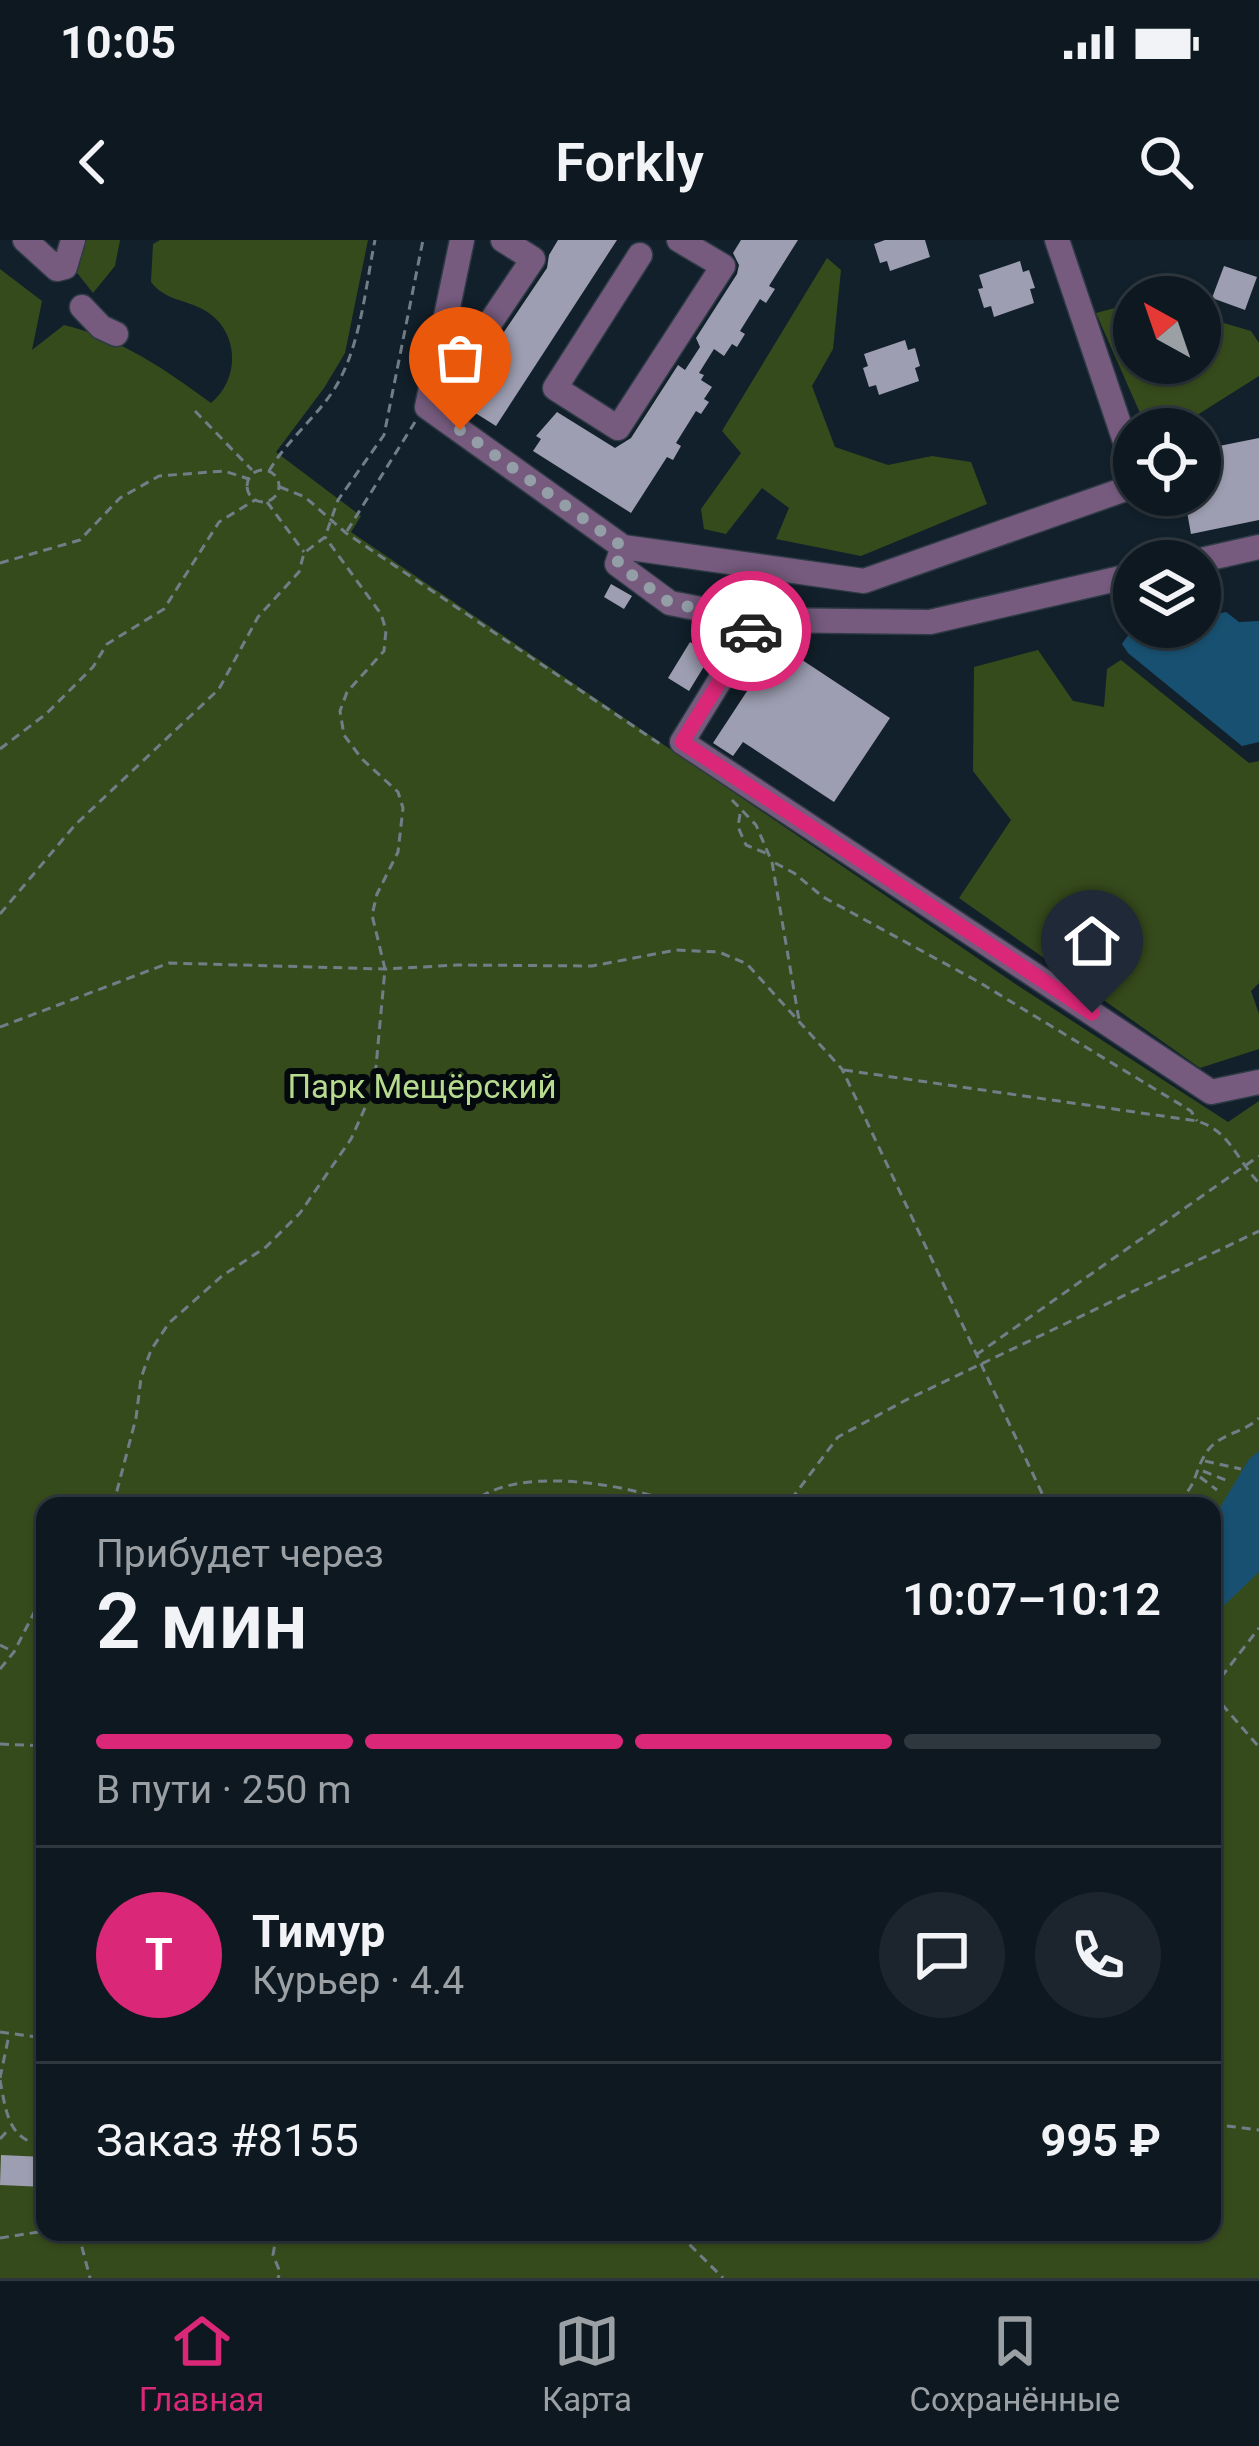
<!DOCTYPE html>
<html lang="ru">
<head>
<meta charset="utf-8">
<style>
	body { margin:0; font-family:Roboto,sans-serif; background:#1c252d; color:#f1f3f6; height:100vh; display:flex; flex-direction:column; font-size:45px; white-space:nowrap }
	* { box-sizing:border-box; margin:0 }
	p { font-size:39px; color:#9ba0a5 }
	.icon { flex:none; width:66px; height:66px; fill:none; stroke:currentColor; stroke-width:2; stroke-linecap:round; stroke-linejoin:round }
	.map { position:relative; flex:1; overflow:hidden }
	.side { position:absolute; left:36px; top:1257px; width:1185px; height:744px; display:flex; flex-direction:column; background:#0e1820; border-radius:24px; box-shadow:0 3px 9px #0004,0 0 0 3px #2e373e }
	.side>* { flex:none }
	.needle { width:78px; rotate:320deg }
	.tools { position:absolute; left:1113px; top:36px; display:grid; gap:24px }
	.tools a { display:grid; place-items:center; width:108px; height:108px; border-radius:50%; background:#0e1820; box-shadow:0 3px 9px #0004,0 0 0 3px #2e373e; font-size:60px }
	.pin { position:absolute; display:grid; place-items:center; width:102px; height:102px; color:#fff; margin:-123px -51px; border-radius:50% 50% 50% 0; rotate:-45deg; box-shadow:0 0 12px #0007 }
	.pin .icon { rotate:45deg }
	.courier { position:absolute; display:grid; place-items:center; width:120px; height:120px; margin:-60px; border:9px solid #db2777; border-radius:50%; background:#fff; color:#222; box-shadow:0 3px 15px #0007 }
	.headline em { font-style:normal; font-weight:600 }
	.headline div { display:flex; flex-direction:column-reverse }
	.headline { display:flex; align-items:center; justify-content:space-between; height:204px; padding:0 60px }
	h1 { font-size:78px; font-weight:600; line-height:90px }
	.bar { display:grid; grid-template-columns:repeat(4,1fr); gap:18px 12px; align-content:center; height:144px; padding:0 60px }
	.bar i { height:15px; border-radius:9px; background:#2e373e }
	.bar .on { background:#db2777 }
	.bar p { grid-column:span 4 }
	.line { display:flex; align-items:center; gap:30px; padding:0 60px; border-top:3px solid #2e373e }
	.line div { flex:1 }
	.round { display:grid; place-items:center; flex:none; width:126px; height:126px; border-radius:63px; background:#1c252d }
	.status { display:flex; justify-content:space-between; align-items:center; height:84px; padding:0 60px; background:#0e1820; direction:ltr }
	.status svg { height:33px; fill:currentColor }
	header { display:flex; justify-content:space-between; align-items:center; height:156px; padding:0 60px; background:#0e1820; font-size:54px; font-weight:600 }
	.menu { display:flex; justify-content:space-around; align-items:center; height:168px; border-top:3px solid #2e373e; background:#0e1820; font-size:33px; color:#9ba0a5 }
	.menu a { display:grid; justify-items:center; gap:6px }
	.menu .on { color:#db2777 }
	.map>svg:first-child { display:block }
	.green { fill:#364b1c; fill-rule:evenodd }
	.water { fill:#185071 }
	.building { fill:#9d9eb1 }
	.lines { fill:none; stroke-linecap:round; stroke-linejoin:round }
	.minor-casing { stroke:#2e3b46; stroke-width:27 }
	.path { stroke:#717d87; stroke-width:3; stroke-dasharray:9 6; stroke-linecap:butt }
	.minor { stroke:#765b7e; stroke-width:24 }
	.done { stroke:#939ea7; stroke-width:12; stroke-dasharray:0 21.6 }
	.route { stroke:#db2777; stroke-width:15 }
	.labels { text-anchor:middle; stroke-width:12; stroke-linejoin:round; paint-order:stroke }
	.park-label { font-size:33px; fill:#b7db8e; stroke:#04090e }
</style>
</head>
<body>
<div class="status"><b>10:05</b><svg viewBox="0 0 49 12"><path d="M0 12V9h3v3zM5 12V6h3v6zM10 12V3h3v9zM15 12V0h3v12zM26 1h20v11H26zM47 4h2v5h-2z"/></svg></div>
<header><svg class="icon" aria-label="back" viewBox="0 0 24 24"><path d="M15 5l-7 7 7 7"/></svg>Forkly<svg class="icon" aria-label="search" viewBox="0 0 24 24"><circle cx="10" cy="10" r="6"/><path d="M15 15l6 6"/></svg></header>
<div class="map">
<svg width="1259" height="2038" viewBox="0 0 1259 2038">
	<rect width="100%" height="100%" fill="#12202b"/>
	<path class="green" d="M 81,0 L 120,0 L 115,26 L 93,53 L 74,29 Z
		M 160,0 L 368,0 L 345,113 L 324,148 L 276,212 L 361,276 L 351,292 L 1020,747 L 1228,882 L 1259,861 L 1259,2038 L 0,2038 L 0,29 L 42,61 L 32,110 L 64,85 C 121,99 165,129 211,163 C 239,140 240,95 209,73 C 189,59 166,62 151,42 L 153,4 ZM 45,1266 L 1212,1266 L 1212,1992 L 45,1992 Z
		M 827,18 L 841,30 L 833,109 L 812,146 L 835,207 L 888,225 L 932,216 L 971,222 L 987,264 L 861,316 L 776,299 L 789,268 L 762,248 L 726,294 L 704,289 L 701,269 L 741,213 L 722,191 Z
		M 1200,59 L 1217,81 L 1251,91 L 1259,103 L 1259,136 L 1175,189 L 1147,189 L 1096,73 L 1134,63 L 1134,123 L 1200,123 Z
		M 1038,410 L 1073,461 L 1104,467 L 1107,429 L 1121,420 L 1249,523 L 1259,521 L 1259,743 L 1251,751 L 1259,774 L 1259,809 L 1200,828 L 959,658 L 1011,580 L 973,531 L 974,427 Z"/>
	<path class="water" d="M 1226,372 L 1239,382 L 1259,381 L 1259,502 L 1242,506 L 1128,413 L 1122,404 L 1129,394 L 1158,387 L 1200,387 L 1200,378 Z
		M 1259,1211 L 1259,1332 L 1212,1377 L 1212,1281 L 1249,1219 Z"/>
	<path class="building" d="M 558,0 L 617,0 L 496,186 L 461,164 L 460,150 L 477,132 L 547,28 L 549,15 Z
		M 741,0 L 798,0 L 769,46 L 775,49 L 766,63 L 760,59 L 740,91 L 745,94 L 737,107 L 732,104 L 724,116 L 714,109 L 699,133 L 704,135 L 701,140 L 712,147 L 704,159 L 709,162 L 701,174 L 696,171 L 676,203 L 681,206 L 673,220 L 667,217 L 631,273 L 533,211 L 541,199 L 536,196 L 557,172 L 615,208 L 631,198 L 678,125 L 685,130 L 700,107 L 696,98 L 737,34 L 739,25 L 733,13 Z
		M 885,0 L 925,0 L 930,17 L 890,31 L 887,21 L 880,23 L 874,4 Z
		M 1020,21 L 1023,32 L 1029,30 L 1035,48 L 1030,49 L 1034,63 L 994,77 L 991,66 L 984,68 L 978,49 L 983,48 L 979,35 Z
		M 1224,26 L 1257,37 L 1245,70 L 1212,58 Z
		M 905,100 L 908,110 L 915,108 L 920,126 L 915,128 L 919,141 L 879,155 L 876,145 L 869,147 L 863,128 L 868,126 L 864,114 Z
		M 1259,198 L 1259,280 L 1191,294 L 1184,255 L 1200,255 L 1200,224 L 1216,220 L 1214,207 Z
		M 611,344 L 632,356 L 624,369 L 604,357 Z
		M 690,402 L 711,415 L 689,451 L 668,438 Z
		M 778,404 L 890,478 L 834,562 L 743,502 L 733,516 L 713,503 Z
		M 1,1915 L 45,1917 L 45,1947 L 0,1945 Z"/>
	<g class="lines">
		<g class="minor-casing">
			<path id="minor" d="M 25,0 L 57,29 L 65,27 L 73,0
				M 462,0 L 427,167 L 623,307 L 864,341 L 1134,246
				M 1057,0 L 1134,228
				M 640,15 L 555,148 L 618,188 L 723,26 L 679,0
				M 82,67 L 101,87 L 116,94
				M 463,123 L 533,19 L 503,0
				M 623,307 L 617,324 L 670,363 L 757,380
				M 1197,321 L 1259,307
				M 1134,335 L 930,382 L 757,380 L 682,502 L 1211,852 L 1259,842"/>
		</g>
		<path class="path" d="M 195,171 L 252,230
			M247 246a16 16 0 1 1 32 0a16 16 0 1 1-32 0Z
			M 269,231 C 287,200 316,178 335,148 C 361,105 365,49 375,0
			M 280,247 L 305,257 L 346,293 L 660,504
			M 267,262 L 304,312
			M 347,291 L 415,182
			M 0,323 L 80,300 L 120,258 L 159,236 L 224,231 L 249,239
			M 0,509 L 46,474 L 93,427 L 107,404 L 164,369 L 219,282 L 255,260
			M 732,560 L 756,585 L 772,622 L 799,780
			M 740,574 L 738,587 L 746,605 L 768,614
			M 775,623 L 794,633 L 823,657 L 977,741 L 1191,871 L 1197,881
			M 0,674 L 75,585 L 219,449 L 258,377 L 299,332 L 304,313 L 325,297 L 338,260 L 384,195 L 423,0
			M 0,787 L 169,723 L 385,729 L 458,725 L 592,726 L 676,710 L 719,712 L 747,724 L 842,829 L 1048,1266
			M 844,830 L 1197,881 C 1230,891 1236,919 1259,943
			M 976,1115 L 1259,916
			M 1205,1221 L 1241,1229
			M 1203,1231 L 1228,1241
			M 1200,1237 L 1217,1250
			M 113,1266 L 136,1178 L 141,1138 L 151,1110 L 169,1083 L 222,1036 L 266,1007 L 300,973 L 351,899 L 374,848 L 385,729 L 372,675 L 377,654 L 398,612 L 403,568 L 398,552 L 362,519 L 344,495 L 340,471 L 347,452 L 384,411 L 386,390 L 381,374 L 325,297
			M 469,1266 C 512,1222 632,1245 683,1266
			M 777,1266 L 793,1257 L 838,1197 L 906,1160 L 1259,991
			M 1162,1266 C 1201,1255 1190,1233 1209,1209 C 1221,1194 1245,1192 1259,1178
			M 0,1405 L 14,1412
			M 0,1429 L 14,1412 L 45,1351
			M 1212,1449 L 1259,1388
			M 1212,1453 L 1259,1507
			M 0,1504 L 45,1506
			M 0,1792 L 45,1798
			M 0,1838 L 9,1795
			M 0,1840 C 6,1871 8,1902 45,1905
			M 1212,1884 L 1259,1890
			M 0,1899 L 9,1889
			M 41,1959 L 45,1959
			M 78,1992 L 90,2038
			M 277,1992 L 273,2015 L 280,2032 L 278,2038
			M 633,1992 L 649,2000 L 680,1992
			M 679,1994 L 723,2038
			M 0,1998 L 45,1991"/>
		<use href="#minor" class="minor"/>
	</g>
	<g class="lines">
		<path class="done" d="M 460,190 L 623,307 L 617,324 L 670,363 L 757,380 L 751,391"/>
		<path class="route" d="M 751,391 L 682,502 L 1092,773"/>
	</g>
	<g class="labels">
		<g class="park-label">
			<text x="422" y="858">Парк Мещёрский</text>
		</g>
	</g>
</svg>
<div class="tools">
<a><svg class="needle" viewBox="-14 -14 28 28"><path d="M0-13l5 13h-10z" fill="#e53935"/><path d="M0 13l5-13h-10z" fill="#9ba0a5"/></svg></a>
<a><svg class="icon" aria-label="locate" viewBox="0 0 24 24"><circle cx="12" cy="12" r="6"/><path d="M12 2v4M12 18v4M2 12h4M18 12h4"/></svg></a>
<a><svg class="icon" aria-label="layers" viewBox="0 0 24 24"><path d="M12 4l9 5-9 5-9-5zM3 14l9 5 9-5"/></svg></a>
</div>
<div class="pin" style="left:460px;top:190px;background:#ea580c"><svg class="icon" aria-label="bag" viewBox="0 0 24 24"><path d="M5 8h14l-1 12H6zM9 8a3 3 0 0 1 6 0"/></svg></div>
<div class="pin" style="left:1092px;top:773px;background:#1f2937"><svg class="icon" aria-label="home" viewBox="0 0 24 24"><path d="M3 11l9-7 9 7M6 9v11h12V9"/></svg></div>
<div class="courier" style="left:751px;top:391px"><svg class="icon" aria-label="car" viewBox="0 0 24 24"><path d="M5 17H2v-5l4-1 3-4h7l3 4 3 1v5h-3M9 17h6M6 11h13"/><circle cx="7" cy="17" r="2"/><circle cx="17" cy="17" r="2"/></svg></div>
<section class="side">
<div class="headline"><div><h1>2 мин</h1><p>Прибудет через</p></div><em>10:07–10:12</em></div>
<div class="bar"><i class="on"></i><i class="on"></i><i class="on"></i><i></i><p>В пути · 250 m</p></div>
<div class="line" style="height:216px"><b class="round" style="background:#db2777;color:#fff">Т</b><div><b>Тимур</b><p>Курьер · 4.4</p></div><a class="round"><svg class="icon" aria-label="chat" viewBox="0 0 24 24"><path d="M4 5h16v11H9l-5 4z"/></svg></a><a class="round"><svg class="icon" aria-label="phone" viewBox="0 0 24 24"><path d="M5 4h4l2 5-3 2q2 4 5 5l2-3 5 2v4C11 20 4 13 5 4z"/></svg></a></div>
<div class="line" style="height:156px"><div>Заказ #8155</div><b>995 ₽</b></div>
</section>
</div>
<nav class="menu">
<a class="on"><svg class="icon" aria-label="home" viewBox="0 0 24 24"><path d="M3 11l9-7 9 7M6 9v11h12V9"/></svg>Главная</a>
<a><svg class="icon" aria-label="map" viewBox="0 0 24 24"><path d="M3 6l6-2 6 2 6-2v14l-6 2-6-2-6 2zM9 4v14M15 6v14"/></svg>Карта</a>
<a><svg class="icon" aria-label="saved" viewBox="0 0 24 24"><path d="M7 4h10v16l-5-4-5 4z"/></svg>Сохранённые</a>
</nav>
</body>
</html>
